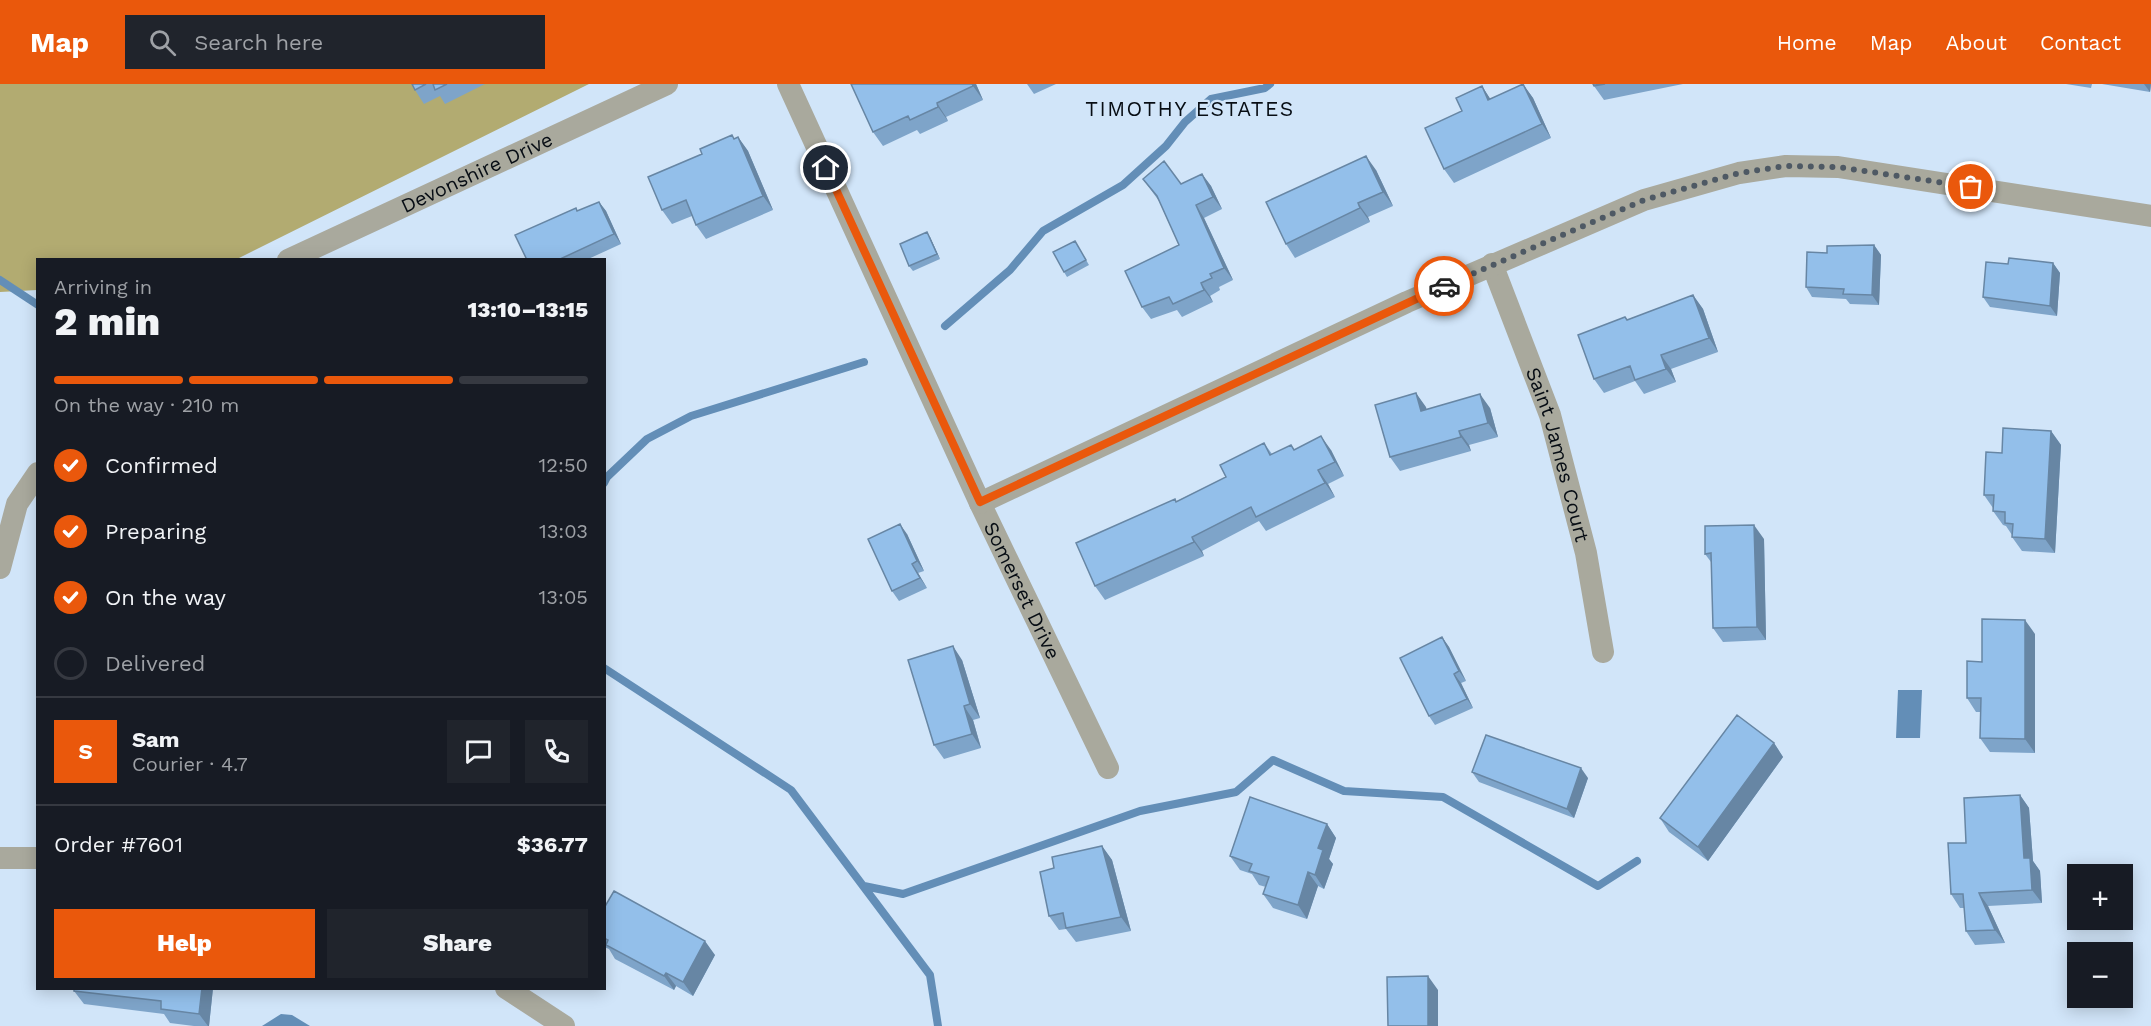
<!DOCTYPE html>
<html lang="en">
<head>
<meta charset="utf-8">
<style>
	body { margin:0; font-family:"Work Sans",sans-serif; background:#20242c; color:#f1f3f6; height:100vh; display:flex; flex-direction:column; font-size:22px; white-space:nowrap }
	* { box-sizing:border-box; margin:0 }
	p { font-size:20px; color:#9ea1a6 }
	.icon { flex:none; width:33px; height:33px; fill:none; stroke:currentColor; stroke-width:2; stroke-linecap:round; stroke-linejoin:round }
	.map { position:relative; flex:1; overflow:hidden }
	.panel { position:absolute; left:36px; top:174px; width:570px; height:732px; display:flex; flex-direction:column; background:#171b24; border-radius:0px; box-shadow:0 3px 15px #0003 }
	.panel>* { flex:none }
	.tools { position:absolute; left:2067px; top:780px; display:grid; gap:12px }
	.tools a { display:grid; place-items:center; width:66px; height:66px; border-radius:0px; background:#171b24; box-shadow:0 3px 15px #0003; font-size:30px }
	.pin { position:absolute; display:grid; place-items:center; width:51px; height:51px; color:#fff; margin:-26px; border:3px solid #fff; border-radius:50%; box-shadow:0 2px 6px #0007 }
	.courier { position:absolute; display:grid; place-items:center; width:60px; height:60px; margin:-30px; border:4px solid #ea580c; border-radius:50%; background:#fff; color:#222; box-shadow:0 2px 8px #0007 }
	.summary em { font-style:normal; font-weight:800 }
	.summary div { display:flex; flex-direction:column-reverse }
	.summary { display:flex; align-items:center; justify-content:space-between; height:102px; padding:0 18px }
	h1 { font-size:39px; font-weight:800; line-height:45px }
	.bar { display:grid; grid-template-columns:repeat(4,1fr); gap:9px 6px; align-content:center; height:72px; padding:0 18px }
	.bar i { height:8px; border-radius:4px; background:#363941 }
	.bar .current { background:#ea580c }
	.bar p { grid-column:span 4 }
	.line { display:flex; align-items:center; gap:15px; padding:0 18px; border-top:2px solid #363941 }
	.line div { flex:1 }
	.round { display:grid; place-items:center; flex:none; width:63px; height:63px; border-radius:0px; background:#20242c }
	ol { padding:0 18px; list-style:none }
	li { display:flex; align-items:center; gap:18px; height:66px }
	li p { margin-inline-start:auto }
	li .icon { padding:6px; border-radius:50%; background:#ea580c; color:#fff; stroke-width:4 }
	li:last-child { color:#9ea1a6 }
	li i { width:33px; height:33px; border:3px solid #363941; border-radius:50% }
	.action { display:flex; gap:12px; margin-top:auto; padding:12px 18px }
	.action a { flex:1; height:69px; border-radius:0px; background:#ea580c; color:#fff; font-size:24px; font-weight:800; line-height:69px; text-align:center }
	.action a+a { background:#20242c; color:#f1f3f6 }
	header { display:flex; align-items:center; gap:36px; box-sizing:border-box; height:84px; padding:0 30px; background:#ea580c; color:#fff }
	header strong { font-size:28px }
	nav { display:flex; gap:33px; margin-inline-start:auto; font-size:21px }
	.search { width:420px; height:54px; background:#20242c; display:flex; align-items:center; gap:15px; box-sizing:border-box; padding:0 21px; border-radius:0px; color:#9ea1a6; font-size:22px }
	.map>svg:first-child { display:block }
	.forest { fill:#b2ab71 }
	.water { fill:#638eb7 }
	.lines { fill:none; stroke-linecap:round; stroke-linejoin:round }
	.stream { stroke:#638eb7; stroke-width:8 }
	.minor { stroke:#a9a99d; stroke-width:22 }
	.wall { fill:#7ea4c9 }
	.shaded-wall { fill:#6786a4 }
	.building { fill:#93bfea; stroke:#6786a4; stroke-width:1.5 }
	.done { stroke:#4e5964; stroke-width:6; stroke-dasharray:0 10.8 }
	.route { stroke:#ea580c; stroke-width:8 }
	.labels { text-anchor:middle; stroke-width:4.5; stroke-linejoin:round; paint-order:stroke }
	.street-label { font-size:20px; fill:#070d14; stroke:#d1e5f9 }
	.neighbourhood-label { font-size:21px; letter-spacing:1.5px; fill:#070d14; stroke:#d1e5f9 }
</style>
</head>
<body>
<header>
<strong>Map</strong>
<div class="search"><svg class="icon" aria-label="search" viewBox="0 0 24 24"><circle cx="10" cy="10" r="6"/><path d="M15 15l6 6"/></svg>Search here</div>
<nav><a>Home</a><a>Map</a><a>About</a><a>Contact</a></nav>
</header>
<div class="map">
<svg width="2151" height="942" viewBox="0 0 2151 942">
	<rect width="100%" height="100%" fill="#d1e5f9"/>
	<path class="forest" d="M 0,0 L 589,0 L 237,175 L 38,176 L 37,206 L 0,208 Z"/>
	<path class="water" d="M 1898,606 L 1922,606 L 1920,654 L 1896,654 Z
		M 281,930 L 292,931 L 310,942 L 262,942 Z"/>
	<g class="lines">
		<path class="stream" d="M 0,196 L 38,221
			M 945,242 L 1010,186 L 1043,147 L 1123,101 L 1166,62 L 1185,38 L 1211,15 L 1265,4 L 1270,0
			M 604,399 L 607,393 L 647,355 L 691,332 L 864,278
			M 604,584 L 791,706 L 930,891 L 938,942
			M 864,802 L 903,810 L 1140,727 L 1236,708 L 1273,676 L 1344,707 L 1443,713 L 1598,802 L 1637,777"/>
		<g class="minor">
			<path id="s1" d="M 788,0 L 980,419 L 1108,684"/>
			<path id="s2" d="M 288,176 L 667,0"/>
			<path id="s3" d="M 1492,180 L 1550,331 L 1586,469 L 1603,568"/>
			<path d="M 980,419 L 1407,218 L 1644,116 L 1739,89 L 1786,82 L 1838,83 L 2151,132"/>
			<path d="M 0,484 L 17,420 L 38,389"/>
			<path d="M 0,774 L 38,774"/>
			<path d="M 506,904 L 564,942"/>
		</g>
	</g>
	<path class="wall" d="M 412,0 L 485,0 L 445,20 L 440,12 L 424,20 L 415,6 Z
		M 976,0 L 983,16 L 946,33 L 948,37 L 920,50 L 917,46 L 883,62 L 873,48 Z
		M 1027,0 L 1056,0 L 1034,10 Z
		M 1523,0 L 1533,14 L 1551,54 L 1454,99 L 1444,85 L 1462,27 L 1482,2 L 1490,15 Z
		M 1593,0 L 1683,0 L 1604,16 L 1594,2 Z
		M 2066,0 L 2092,0 L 2091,4 Z
		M 2102,0 L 2151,0 L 2150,8 Z
		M 738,53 L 748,67 L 773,126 L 706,155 L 696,141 L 692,132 L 672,140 L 662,126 L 735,55 Z
		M 1376,86 L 1393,122 L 1368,133 L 1370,138 L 1295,174 L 1286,160 Z
		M 1202,90 L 1211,102 L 1222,125 L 1204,134 L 1233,196 L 1219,203 L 1220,206 L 1210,212 L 1213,218 L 1182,233 L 1177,226 L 1151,235 L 1142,223 L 1179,161 L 1159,117 L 1143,95 L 1181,100 Z
		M 599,118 L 606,127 L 621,160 L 586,176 L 527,176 L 578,127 Z
		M 930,153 L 940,175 L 913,187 L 909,182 Z
		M 1075,157 L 1089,181 L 1067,193 L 1064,188 Z
		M 1874,161 L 1881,171 L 1879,221 L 1850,220 L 1846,215 L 1812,213 L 1806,203 L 1827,169 Z
		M 2053,179 L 2060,189 L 2057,232 L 1990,223 L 1983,213 L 2008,180 Z
		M 1693,211 L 1703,225 L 1718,268 L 1671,285 L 1676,298 L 1644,310 L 1635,297 L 1604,309 L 1594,295 L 1627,236 Z
		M 1416,309 L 1426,325 L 1490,324 L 1498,353 L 1469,361 L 1471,367 L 1400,387 L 1390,373 Z
		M 2051,347 L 2061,361 L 2055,469 L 2022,467 L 2012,453 L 2012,451 L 2006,442 L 2003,441 L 1993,427 L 1993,424 L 1984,411 L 2002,369 Z
		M 1264,359 L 1272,370 L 1295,366 L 1331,366 L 1344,392 L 1328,400 L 1335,413 L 1266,447 L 1259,437 L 1202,467 L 1204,472 L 1105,516 L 1095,502 L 1177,417 L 1226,393 Z
		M 907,450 L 924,487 L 918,489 L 927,504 L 899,517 L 892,507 Z
		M 1764,455 L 1766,556 L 1723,558 L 1713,544 L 1711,478 L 1705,470 Z
		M 2035,550 L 2035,669 L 1990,668 L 1980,654 L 1981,628 L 1976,628 L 1967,614 L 1982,578 Z
		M 1442,553 L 1449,563 L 1466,597 L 1461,599 L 1473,624 L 1435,641 L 1429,632 Z
		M 962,576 L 980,634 L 973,636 L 981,664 L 944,675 L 934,661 Z
		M 1774,659 L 1783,673 L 1708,777 L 1669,748 L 1660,734 Z
		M 1472,688 L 1588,694 L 1574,734 L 1479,698 Z
		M 2020,711 L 2029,724 L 2033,777 L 2040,787 L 2042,819 L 1988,822 L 2005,859 L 1975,861 L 1966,847 L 1964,824 L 1960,824 L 1951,810 L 1966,759 Z
		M 1327,740 L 1336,754 L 1329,775 L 1333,780 L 1324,805 L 1318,802 L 1307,835 L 1273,824 L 1263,810 L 1266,803 L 1259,801 L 1252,790 L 1240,786 L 1230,772 Z
		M 1102,762 L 1112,776 L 1131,847 L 1076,858 L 1066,845 L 1059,846 L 1049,832 L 1054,784 Z
		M 604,824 L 715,871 L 693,912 L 676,902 L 674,906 L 615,875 L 609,865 L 604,863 Z
		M 74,904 L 213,904 L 209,942 L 194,942 L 170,939 L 164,930 L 84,920 L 74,907 Z"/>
	<path class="shaded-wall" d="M 972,0 L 976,0 L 983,16 L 973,2 Z
		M 1523,0 L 1533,14 L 1551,54 L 1542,40 Z
		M 2144,0 L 2151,0 L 2150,8 Z
		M 1482,2 L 1491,16 L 1488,16 Z
		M 937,19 L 946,33 L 948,37 L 938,23 Z
		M 738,53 L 748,67 L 773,126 L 763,112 Z
		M 1366,72 L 1376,86 L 1393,122 L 1383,108 Z
		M 1202,90 L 1211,102 L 1222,125 L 1213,113 Z
		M 599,118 L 606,127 L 621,160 L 614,150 Z
		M 1358,119 L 1368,133 L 1370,138 L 1360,124 Z
		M 1196,121 L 1204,134 L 1233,196 L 1224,184 Z
		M 927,148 L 930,153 L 940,175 L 937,170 Z
		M 1874,161 L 1881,171 L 1879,221 L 1872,211 Z
		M 2053,179 L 2060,189 L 2057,232 L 2050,222 Z
		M 1201,199 L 1210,212 L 1213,218 L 1204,206 Z
		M 1693,211 L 1703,225 L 1718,268 L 1709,254 Z
		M 1661,271 L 1671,285 L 1676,298 L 1666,285 Z
		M 1416,309 L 1426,323 L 1431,341 L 1421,327 Z
		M 1480,310 L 1490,324 L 1498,353 L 1488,339 Z
		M 1459,347 L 1469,361 L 1471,367 L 1461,353 Z
		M 2051,347 L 2061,361 L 2055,469 L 2045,455 Z
		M 1321,352 L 1331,366 L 1344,392 L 1335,378 Z
		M 1318,386 L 1328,400 L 1335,413 L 1325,399 Z
		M 900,440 L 907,450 L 924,487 L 917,477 Z
		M 1754,441 L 1764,455 L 1766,556 L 1757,543 Z
		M 1192,453 L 1202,467 L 1204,472 L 1194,458 Z
		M 912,480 L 918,489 L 927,504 L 920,494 Z
		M 2025,536 L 2035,550 L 2035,669 L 2025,655 Z
		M 1442,553 L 1449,563 L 1466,597 L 1459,587 Z
		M 953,562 L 962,576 L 980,634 L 970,620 Z
		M 1454,590 L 1461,599 L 1473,624 L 1467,615 Z
		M 964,622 L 973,636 L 981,664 L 972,650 Z
		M 1774,659 L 1783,673 L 1708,777 L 1698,763 Z
		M 1581,684 L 1588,694 L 1574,734 L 1567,725 Z
		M 2020,711 L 2029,724 L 2033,777 L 2040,787 L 2042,819 L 2032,806 L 2024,774 Z
		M 1327,740 L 1336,754 L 1329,775 L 1333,780 L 1324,805 L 1315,791 L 1318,764 Z
		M 1102,762 L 1112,776 L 1131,847 L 1121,833 Z
		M 1308,788 L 1318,802 L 1307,835 L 1298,821 Z
		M 1979,809 L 1988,822 L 2005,859 L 1995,846 Z
		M 705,857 L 715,871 L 693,912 L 683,898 Z
		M 666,889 L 676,902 L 674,906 L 664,892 Z
		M 1428,892 L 1438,906 L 1438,942 L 1428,942 Z
		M 202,904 L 213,904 L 209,942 L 208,942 L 199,930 Z"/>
	<path class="building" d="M 412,0 L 426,0 L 415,6 Z
		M 433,0 L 447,0 L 435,6 Z
		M 851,0 L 972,0 L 973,2 L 937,19 L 938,23 L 910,36 L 908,32 L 873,48 Z
		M 1523,0 L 1542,40 L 1444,85 L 1425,44 L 1462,27 L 1456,14 L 1482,2 L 1488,16 Z
		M 1593,0 L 1605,0 L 1594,2 Z
		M 732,51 L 734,55 L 738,53 L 763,112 L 696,141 L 686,116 L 662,126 L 648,93 L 702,70 L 700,65 Z
		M 1366,72 L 1383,108 L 1358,119 L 1360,124 L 1286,160 L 1266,118 Z
		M 1164,77 L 1181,100 L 1202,90 L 1213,113 L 1196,121 L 1224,184 L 1210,190 L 1212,194 L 1201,199 L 1204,206 L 1173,220 L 1169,213 L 1142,223 L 1125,187 L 1179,161 L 1157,112 L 1143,95 Z
		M 599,118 L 614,150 L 558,176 L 527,176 L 515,151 L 576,124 L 577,127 Z
		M 927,148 L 937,170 L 909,182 L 900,160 Z
		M 1075,157 L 1086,176 L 1064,188 L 1053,168 Z
		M 1874,161 L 1872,211 L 1843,210 L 1844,205 L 1806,203 L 1807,168 L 1827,169 L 1827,162 Z
		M 2009,174 L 2053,179 L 2050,222 L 1983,213 L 1986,178 L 2008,180 Z
		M 1693,211 L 1709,254 L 1661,271 L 1666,285 L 1635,296 L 1630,282 L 1594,295 L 1578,251 L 1625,233 L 1627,236 Z
		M 1416,309 L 1421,327 L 1480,310 L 1488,339 L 1459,347 L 1461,353 L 1390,373 L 1375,321 Z
		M 2003,344 L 2051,347 L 2045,455 L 2012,453 L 2013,440 L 2005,439 L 2005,428 L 1993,427 L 1994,411 L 1984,411 L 1986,368 L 2002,369 Z
		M 1321,352 L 1335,378 L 1318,386 L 1325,399 L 1256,433 L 1251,423 L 1192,453 L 1194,458 L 1095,502 L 1076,459 L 1175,415 L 1176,418 L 1226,393 L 1220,381 L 1264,359 L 1270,371 L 1291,361 L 1294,366 Z
		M 900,440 L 917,477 L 912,480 L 920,494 L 892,507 L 868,455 Z
		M 1754,441 L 1757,543 L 1713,544 L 1711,469 L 1705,470 L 1705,442 Z
		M 1982,535 L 2025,536 L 2025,655 L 1980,654 L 1981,614 L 1967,614 L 1967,577 L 1982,578 Z
		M 1442,553 L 1459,587 L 1454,590 L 1467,615 L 1429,632 L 1400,574 Z
		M 953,562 L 970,620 L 964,622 L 972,650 L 934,661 L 908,576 Z
		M 1737,631 L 1774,659 L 1698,763 L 1660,734 Z
		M 1486,651 L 1581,684 L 1567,725 L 1472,688 Z
		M 2020,711 L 2024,774 L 2030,774 L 2032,806 L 1979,809 L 1995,846 L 1966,847 L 1963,810 L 1951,810 L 1948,759 L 1966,759 L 1964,714 Z
		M 1250,713 L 1327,740 L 1318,764 L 1323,766 L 1315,791 L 1308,788 L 1298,821 L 1263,810 L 1269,793 L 1249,787 L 1252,780 L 1230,772 Z
		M 1102,762 L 1121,833 L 1066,844 L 1063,829 L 1049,832 L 1040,788 L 1054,784 L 1052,773 Z
		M 614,807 L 705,857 L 683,898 L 666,889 L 664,892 L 606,861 L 608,856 L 604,854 L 604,824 Z
		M 1428,892 L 1428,942 L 1388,942 L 1387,893 Z
		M 74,904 L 202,904 L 199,930 L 161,925 L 161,917 L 74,907 Z"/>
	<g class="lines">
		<path class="done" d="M 1444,202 L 1644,116 L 1739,89 L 1786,82 L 1838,83 L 1971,103"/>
		<path class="route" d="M 826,84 L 980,418 L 1444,202"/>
	</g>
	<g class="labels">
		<g class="street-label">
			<text dy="7" stroke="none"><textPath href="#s2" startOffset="208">Devonshire Drive</textPath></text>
			<text dy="7" stroke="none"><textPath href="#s3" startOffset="202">Saint James Court</textPath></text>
			<text dy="7" stroke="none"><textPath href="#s1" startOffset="558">Somerset Drive</textPath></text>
		</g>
		<g class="neighbourhood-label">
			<text x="1190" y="32">TIMOTHY ESTATES</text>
		</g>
	</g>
</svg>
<div class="tools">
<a>+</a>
<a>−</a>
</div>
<div class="pin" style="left:1971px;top:103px;background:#ea580c"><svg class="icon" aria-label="bag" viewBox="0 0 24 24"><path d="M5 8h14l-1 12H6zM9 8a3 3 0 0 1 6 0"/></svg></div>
<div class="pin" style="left:826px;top:84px;background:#1f2937"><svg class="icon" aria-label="home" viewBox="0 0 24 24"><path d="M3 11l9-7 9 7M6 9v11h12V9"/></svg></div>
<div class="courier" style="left:1444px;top:202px"><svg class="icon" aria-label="car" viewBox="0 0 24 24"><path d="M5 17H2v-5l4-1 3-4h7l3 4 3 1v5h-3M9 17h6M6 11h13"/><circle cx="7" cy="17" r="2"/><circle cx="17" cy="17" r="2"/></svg></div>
<section class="panel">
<div class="summary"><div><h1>2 min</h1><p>Arriving in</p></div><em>13:10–13:15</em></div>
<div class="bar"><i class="current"></i><i class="current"></i><i class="current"></i><i></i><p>On the way · 210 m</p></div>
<ol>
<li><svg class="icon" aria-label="check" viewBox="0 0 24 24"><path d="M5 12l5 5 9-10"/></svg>Confirmed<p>12:50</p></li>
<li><svg class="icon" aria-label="check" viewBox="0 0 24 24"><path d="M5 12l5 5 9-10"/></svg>Preparing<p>13:03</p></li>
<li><svg class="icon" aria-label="check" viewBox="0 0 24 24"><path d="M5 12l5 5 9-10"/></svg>On the way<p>13:05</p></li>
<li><i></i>Delivered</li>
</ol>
<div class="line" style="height:108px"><b class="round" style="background:#ea580c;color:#fff">S</b><div><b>Sam</b><p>Courier · 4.7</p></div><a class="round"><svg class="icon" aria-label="chat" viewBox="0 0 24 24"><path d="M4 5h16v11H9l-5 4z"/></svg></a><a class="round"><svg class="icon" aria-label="phone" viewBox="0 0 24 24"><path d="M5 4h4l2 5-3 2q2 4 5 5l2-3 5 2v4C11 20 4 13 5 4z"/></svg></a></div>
<div class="line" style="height:78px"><div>Order #7601</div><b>$36.77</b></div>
<div class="action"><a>Help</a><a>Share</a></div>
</section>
</div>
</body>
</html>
